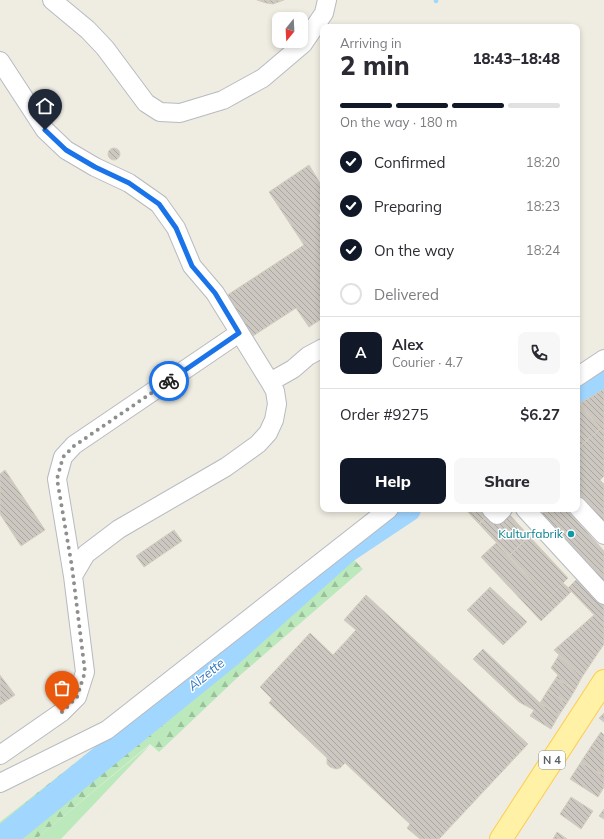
<!DOCTYPE html>
<html lang="en">
<head>
<meta charset="utf-8">
<style>
	body { margin:0; font-family:Mulish,sans-serif; background:#f7f7f7; color:#2b2b33; height:100vh; display:flex; flex-direction:column; font-size:15px; white-space:nowrap }
	* { box-sizing:border-box; margin:0 }
	p { font-size:13px; color:#7c7c81 }
	.icon { flex:none; width:22px; height:22px; fill:none; stroke:currentColor; stroke-width:2; stroke-linecap:round; stroke-linejoin:round }
	.map { position:relative; flex:1; overflow:hidden }
	.drawer { position:absolute; left:320px; top:24px; width:260px; height:488px; display:flex; flex-direction:column; background:#fff; border-radius:8px; box-shadow:0 2px 6px #0003 }
	.drawer>* { flex:none }
	.needle { width:26px; rotate:198deg }
	.controls { position:absolute; left:272px; top:12px; display:grid; gap:8px }
	.controls a { display:grid; place-items:center; width:36px; height:36px; border-radius:8px; background:#fff; box-shadow:0 2px 6px #0003; font-size:20px }
	.pin { position:absolute; display:grid; place-items:center; width:34px; height:34px; color:#fff; margin:-41px -17px; border-radius:50% 50% 50% 0; rotate:-45deg; box-shadow:0 0 4px #0007 }
	.pin .icon { rotate:45deg }
	.courier { position:absolute; display:grid; place-items:center; width:40px; height:40px; margin:-20px; border:3px solid #1a73e8; border-radius:50%; background:#fff; color:#222; box-shadow:0 1px 5px #0007 }
	.summary em { font-style:normal; font-weight:800 }
	.summary div { display:flex; flex-direction:column-reverse }
	.summary { display:flex; align-items:center; justify-content:space-between; height:68px; padding:0 20px }
	h1 { font-size:26px; font-weight:800; line-height:30px }
	.bar { display:grid; grid-template-columns:repeat(4,1fr); gap:6px 4px; align-content:center; height:48px; padding:0 20px }
	.bar i { height:5px; border-radius:3px; background:#e1e1e2 }
	.bar .current { background:#111827 }
	.bar p { grid-column:span 4 }
	.line { display:flex; align-items:center; gap:10px; padding:0 20px; border-top:1px solid #e1e1e2 }
	.line div { flex:1 }
	.round { display:grid; place-items:center; flex:none; width:42px; height:42px; border-radius:8px; background:#f7f7f7 }
	ol { padding:0 20px; list-style:none }
	li { display:flex; align-items:center; gap:12px; height:44px }
	li p { margin-inline-start:auto }
	li .icon { padding:4px; border-radius:50%; background:#111827; color:#fff; stroke-width:4 }
	li:last-child { color:#7c7c81 }
	li i { width:22px; height:22px; border:2px solid #e1e1e2; border-radius:50% }
	.primary-button { display:flex; gap:8px; margin-top:auto; padding:8px 20px }
	.primary-button a { flex:1; height:46px; border-radius:8px; background:#111827; color:#fff; font-size:16px; font-weight:800; line-height:46px; text-align:center }
	.primary-button a+a { background:#f7f7f7; color:#2b2b33 }
	.map>svg:first-child { display:block }
	.green { fill:#bbe9bb }
	.forest { fill:url(#forest-firs) }
	.lines { fill:none; stroke-linecap:round; stroke-linejoin:round }
	.stream { stroke:#a1d6ff; stroke-width:4.5 }
	.river { stroke:#a1d6ff; stroke-width:26 }
	.building { fill:url(#building-back-hatch); stroke:#d4cebf }
	.minor-casing { stroke:#b7bac0; stroke-width:20 }
	.major-casing { stroke:#ffcd4a; stroke-width:24 }
	.minor { stroke:#fff; stroke-width:18 }
	.major { stroke:#fff1a6; stroke-width:22 }
	.done { stroke:#8e9090; stroke-width:4; stroke-dasharray:0 7.2 }
	.route { stroke:#1a73e8; stroke-width:5 }
	.culture-dot { fill:#0f9aa8; stroke:#fff; stroke-width:1.5 }
	.labels { text-anchor:middle; stroke-width:3; stroke-linejoin:round; paint-order:stroke }
	.shield { fill:#fff; stroke:#8c8f92; stroke-width:1 }
	.shield-label { font-size:11px; font-weight:bold; fill:#5a5f64 }
	.culture-label { font-size:12px; fill:#0d838f; stroke:#fff; text-anchor:end }
	.water-label { font-size:13px; font-style:italic; fill:#3376bc; stroke:#fff }
</style>
</head>
<body>
<div class="map">
<svg width="604" height="839" viewBox="0 0 604 839">
	<defs>
		<pattern id="forest-firs" width="22" height="20" patternUnits="userSpaceOnUse"><rect width="22" height="20" fill="#bbe9bb"/><path d="M5 1l3.5 6h-7zM16 11l3.5 6h-7z" fill="#9bc09c"/></pattern>
		<pattern id="building-back-hatch" width="6" height="6" patternUnits="userSpaceOnUse"><rect width="6" height="6" fill="#ccc8c1"/><path d="M-1 5l2 2M0 0l6 6M5-1l2 2" fill="none" stroke="#a9a6a0"/></pattern>
	</defs>
	<rect width="100%" height="100%" fill="#efece2"/>
	<path class="green" d="M 151,744 L 61,839 L 36,839 Z"/>
	<path class="forest" d="M 345,551 L 363,569 L 238,677 L 159,752 L 150,744 L 36,839 L 0,839 L 0,822 Z"/>
	<g class="lines">
		<path class="stream" d="M 436,1 L 436,0"/>
		<path class="river" d="M 577,395 L 604,377
			M 2,839 L 229,655 L 345,551 L 408,509"/>
	</g>
	<path class="building" d="M 257,0 L 284,0 L 273,4 L 266,3 Z
		M108 154a6 6 0 1 1 12 0a6 6 0 1 1-12 0Z
		M 309,165 L 323,188 L 323,212 L 318,215 L 323,221 L 323,318 L 309,327 L 296,308 L 253,336 L 226,296 L 304,245 L 269,192 Z
		M 604,389 L 604,432 L 579,404 Z
		M 579,404 L 601,428 L 586,441 L 577,431 L 577,406 Z
		M 601,428 L 604,432 L 604,476 L 600,480 L 604,484 L 604,522 L 577,492 L 577,449 Z
		M 577,431 L 586,441 L 577,449 Z
		M 5,470 L 45,530 L 21,546 L 0,514 L 0,474 Z
		M 465,509 L 479,509 L 487,517 L 479,524 Z
		M 547,509 L 566,509 L 604,551 L 604,586 L 539,516 Z
		M 508,513 L 529,536 L 509,556 L 479,524 L 488,516 L 496,525 Z
		M 174,530 L 182,541 L 144,567 L 136,556 Z
		M 529,536 L 568,578 L 548,598 L 509,556 Z
		M 496,543 L 548,598 L 563,583 L 572,591 L 541,621 L 481,557 Z
		M 578,578 L 604,606 L 604,625 L 568,588 Z
		M 490,587 L 527,622 L 503,645 L 467,610 Z
		M 366,595 L 528,744 L 439,839 L 420,839 L 407,828 L 410,824 L 345,763 L 340,768 L 336,769 L 330,767 L 327,764 L 327,758 L 269,703 L 272,699 L 260,687 L 310,633 L 333,655 L 356,630 L 344,620 Z
		M 594,615 L 604,625 L 604,644 L 582,677 L 554,650 Z
		M 483,649 L 540,703 L 559,715 L 551,729 L 530,716 L 534,710 L 519,702 L 473,659 Z
		M 559,655 L 582,677 L 575,690 L 556,678 L 558,675 L 551,668 Z
		M 0,675 L 15,695 L 0,705 Z
		M 556,678 L 575,690 L 567,703 L 548,690 Z
		M 548,690 L 567,703 L 559,715 L 540,703 Z
		M 604,713 L 604,722 L 599,718 Z
		M 601,732 L 604,735 L 604,754 L 592,745 Z
		M 592,745 L 604,754 L 604,776 L 581,762 Z
		M 581,762 L 604,776 L 604,787 L 598,797 L 570,779 Z
		M 571,797 L 593,811 L 581,829 L 560,814 Z
		M 604,809 L 604,819 L 599,816 Z
		M 557,832 L 567,839 L 553,839 Z"/>
	<g class="lines">
		<g class="minor-casing">
			<path id="minor" d="M 52,0 L 88,30 L 105,48 L 146,103 L 160,112 L 180,113 L 223,100 L 263,78 L 303,44 L 324,13 L 327,0
				M 0,61 L 45,130 L 66,150 L 95,167 L 129,183 L 159,204 L 176,228 L 192,266 L 215,293 L 270,382 L 293,369 L 308,356 L 323,348
				M 577,377 L 604,359
				M 577,506 L 604,535
				M 491,509 L 497,515 L 503,509
				M 525,509 L 604,595
				M 73,576 L 86,554 L 119,529 L 226,467 L 258,444 L 268,433 L 274,420 L 277,404 L 275,391 L 270,382
				M 0,755 L 62,712 L 77,697 L 85,672 L 73,576 L 57,479 L 63,457 L 74,445 L 239,333
				M 0,783 L 107,730 L 389,509"/>
		</g>
		<g class="major-casing">
			<path id="major" d="M 501,839 L 604,681"/>
		</g>
		<use href="#minor" class="minor"/>
		<use href="#major" class="major"/>
	</g>
	<g class="lines">
		<path class="done" d="M 62,712 L 77,697 L 85,672 L 72,567 L 57,479 L 63,457 L 74,446 L 169,381"/>
		<path class="route" d="M 45,130 L 66,150 L 95,167 L 129,183 L 159,204 L 176,228 L 192,266 L 215,293 L 239,333 L 169,381"/>
	</g>
	<circle class="culture-dot" cx="571" cy="534" r="4"/>
	<g class="labels">
		<rect class="shield" x="539" y="751" width="26" height="18" rx="3"/>
		<g class="shield-label">
			<text x="552" y="764">N 4</text>
		</g>
		<g class="culture-label">
			<text x="563" y="538">Kulturfabrik</text>
		</g>
		<g class="water-label">
			<text transform="translate(206 674) rotate(-39)" y="5">Alzette</text>
		</g>
	</g>
</svg>
<div class="controls">
<a><svg class="needle" viewBox="-14 -14 28 28"><path d="M0-13l5 13h-10z" fill="#e53935"/><path d="M0 13l5-13h-10z" fill="#7c7c81"/></svg></a>
</div>
<div class="pin" style="left:62px;top:712px;background:#ea580c"><svg class="icon" aria-label="bag" viewBox="0 0 24 24"><path d="M5 8h14l-1 12H6zM9 8a3 3 0 0 1 6 0"/></svg></div>
<div class="pin" style="left:45px;top:130px;background:#1f2937"><svg class="icon" aria-label="home" viewBox="0 0 24 24"><path d="M3 11l9-7 9 7M6 9v11h12V9"/></svg></div>
<div class="courier" style="left:169px;top:381px"><svg class="icon" aria-label="bike" viewBox="0 0 24 24"><circle cx="6" cy="16" r="4"/><circle cx="18" cy="16" r="4"/><path d="M6 16l4-8h5l3 8M10 8l3 8H6M13 5h3"/></svg></div>
<section class="drawer">
<div class="summary"><div><h1>2 min</h1><p>Arriving in</p></div><em>18:43–18:48</em></div>
<div class="bar"><i class="current"></i><i class="current"></i><i class="current"></i><i></i><p>On the way · 180 m</p></div>
<ol>
<li><svg class="icon" aria-label="check" viewBox="0 0 24 24"><path d="M5 12l5 5 9-10"/></svg>Confirmed<p>18:20</p></li>
<li><svg class="icon" aria-label="check" viewBox="0 0 24 24"><path d="M5 12l5 5 9-10"/></svg>Preparing<p>18:23</p></li>
<li><svg class="icon" aria-label="check" viewBox="0 0 24 24"><path d="M5 12l5 5 9-10"/></svg>On the way<p>18:24</p></li>
<li><i></i>Delivered</li>
</ol>
<div class="line" style="height:72px"><b class="round" style="background:#111827;color:#fff">A</b><div><b>Alex</b><p>Courier · 4.7</p></div><a class="round"><svg class="icon" aria-label="phone" viewBox="0 0 24 24"><path d="M5 4h4l2 5-3 2q2 4 5 5l2-3 5 2v4C11 20 4 13 5 4z"/></svg></a></div>
<div class="line" style="height:52px"><div>Order #9275</div><b>$6.27</b></div>
<div class="primary-button"><a>Help</a><a>Share</a></div>
</section>
</div>
</body>
</html>
